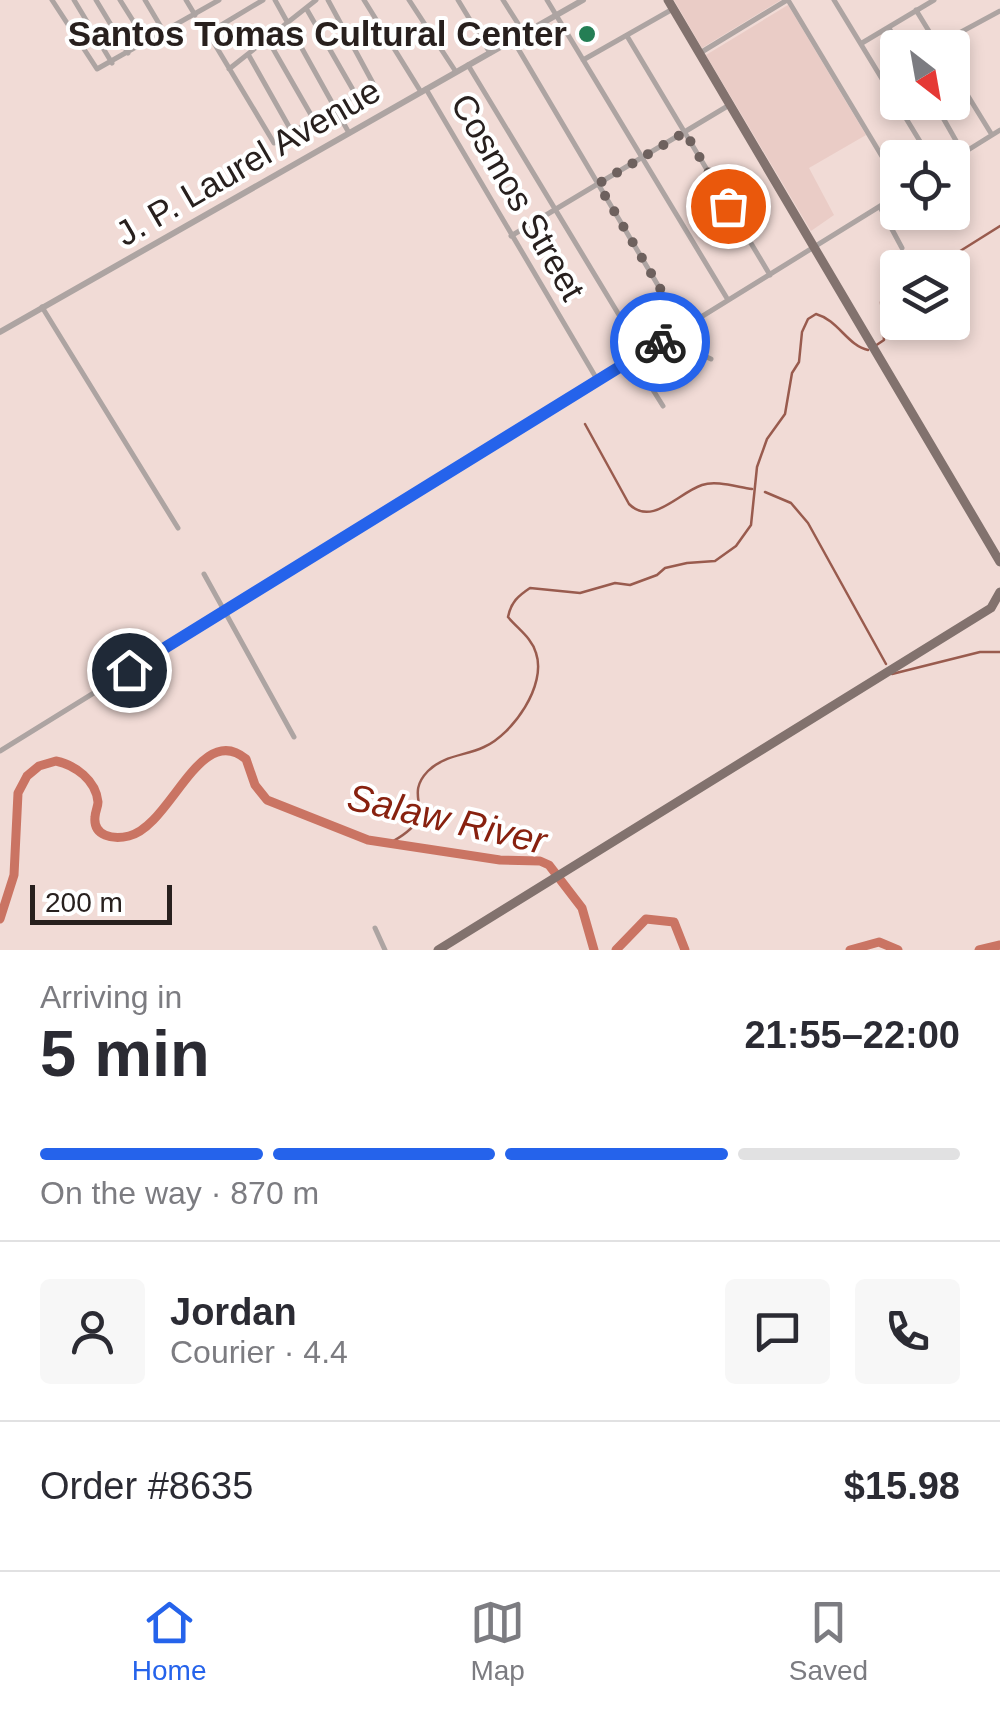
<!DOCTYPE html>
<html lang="en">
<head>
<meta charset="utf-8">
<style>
	body { margin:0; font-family:Arial,sans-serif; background:#f7f7f7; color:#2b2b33; height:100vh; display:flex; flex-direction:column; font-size:38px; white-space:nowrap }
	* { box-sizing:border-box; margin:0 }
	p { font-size:32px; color:#7c7c81 }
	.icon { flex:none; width:55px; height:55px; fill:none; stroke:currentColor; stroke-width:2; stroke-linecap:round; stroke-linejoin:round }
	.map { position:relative; height:950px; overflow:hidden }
	.panel { display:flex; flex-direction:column; background:#fff; flex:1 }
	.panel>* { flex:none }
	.needle { width:65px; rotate:149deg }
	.tools { position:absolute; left:880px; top:30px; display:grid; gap:20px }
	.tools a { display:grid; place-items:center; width:90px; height:90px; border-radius:10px; background:#fff; box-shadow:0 5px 15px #0003; font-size:50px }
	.scale { position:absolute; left:30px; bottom:25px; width:142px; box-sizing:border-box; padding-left:10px; border:5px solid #28201e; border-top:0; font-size:28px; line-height:35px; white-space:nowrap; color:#28201e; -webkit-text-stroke:8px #fff; paint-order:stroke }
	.pin { position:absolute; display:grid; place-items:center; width:85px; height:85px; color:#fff; margin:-42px; border:5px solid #fff; border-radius:50%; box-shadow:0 2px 10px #0007 }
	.courier { position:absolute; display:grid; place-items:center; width:100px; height:100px; margin:-50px; border:8px solid #2563eb; border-radius:50%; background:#fff; color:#222; box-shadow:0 2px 12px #0007 }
	.headline em { font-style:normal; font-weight:600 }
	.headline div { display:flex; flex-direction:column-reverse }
	.headline { display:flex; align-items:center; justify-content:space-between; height:170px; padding:0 40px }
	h1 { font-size:65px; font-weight:600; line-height:75px }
	.bar { display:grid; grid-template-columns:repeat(4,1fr); gap:15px 10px; align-content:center; height:120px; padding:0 40px }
	.bar i { height:12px; border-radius:8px; background:#e1e1e2 }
	.bar .active { background:#2563eb }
	.bar p { grid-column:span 4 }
	.line { display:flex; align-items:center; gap:25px; padding:0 40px; border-top:2px solid #e1e1e2 }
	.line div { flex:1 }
	.round { display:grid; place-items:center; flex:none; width:105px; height:105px; border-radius:10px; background:#f7f7f7 }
	.tabs { display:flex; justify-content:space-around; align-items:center; height:140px; border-top:2px solid #e1e1e2; background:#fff; font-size:28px; color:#7c7c81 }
	.tabs a { display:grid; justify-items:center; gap:5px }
	.tabs .active { color:#2563eb }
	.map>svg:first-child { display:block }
	.built { fill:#eaccc6 }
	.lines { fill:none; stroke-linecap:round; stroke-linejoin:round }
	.stream { stroke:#995b4e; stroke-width:2.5 }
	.river { stroke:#ca7463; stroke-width:9 }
	.minor { stroke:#ada4a2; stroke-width:5 }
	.tertiary { stroke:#ada4a2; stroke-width:6 }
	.primary { stroke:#82726e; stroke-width:9 }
	.done { stroke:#6e615e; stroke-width:10; stroke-dasharray:0 18 }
	.route { stroke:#2563eb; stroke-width:12 }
	.poi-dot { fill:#247e54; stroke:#fff; stroke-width:4 }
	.labels { text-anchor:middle; stroke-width:8; stroke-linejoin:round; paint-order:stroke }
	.poi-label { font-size:35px; font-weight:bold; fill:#28201e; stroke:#fff; text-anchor:end }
	.street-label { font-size:35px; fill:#28201e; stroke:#fff }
	.water-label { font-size:38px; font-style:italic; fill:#88210f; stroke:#fff }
</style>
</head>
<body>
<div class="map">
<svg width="1000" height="950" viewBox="0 0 1000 950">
	<rect width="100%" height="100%" fill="#f1dbd6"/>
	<path class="built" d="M 674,0 L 781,0 L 702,48 Z
		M 788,5 L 866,135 L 809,168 L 834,215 L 811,231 L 706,55 Z"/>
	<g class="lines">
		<path class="stream" d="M 940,268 L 957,253 L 1000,226
			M 875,346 L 884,340 L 881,302 L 898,291
			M 585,424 L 629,504 C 652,527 678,493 702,485 C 716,480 737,487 752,489
			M 765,492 L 791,503 L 808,523 L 886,664
			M 892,674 L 980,652 L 1000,652
			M 388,844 C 447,813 399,801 428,771 C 444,755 465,756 484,747 C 513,734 547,685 536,653 C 532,638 518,629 508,617 C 511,602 518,596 530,588 L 580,593 L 615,583 L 630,585 L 657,575 L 665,568 L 687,563 L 715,561 L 736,546 L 751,525 L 757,467 L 767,439 L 785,414 L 792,373 L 799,362 L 802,332 L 808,319 L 816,314 C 838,320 848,346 868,350"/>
		<path class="river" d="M 0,919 L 14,875 L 18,793 L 27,776 L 39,766 L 56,761 C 75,765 96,780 98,802 C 98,807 95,812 95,817 C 93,836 113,840 129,836 C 171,826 200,720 246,759 L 255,785 L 267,800 L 368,840 L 500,860 L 540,861 L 549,865 L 582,908 L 594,950
			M 616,950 L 646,919 L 674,922 L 685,950
			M 850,950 L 879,942 L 898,950
			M 979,950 L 1000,945"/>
		<path class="minor" d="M 52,0 L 97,69 L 219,0
			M 74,0 L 112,63
			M 96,0 L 128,53
			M 120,0 L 147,43
			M 145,0 L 164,32
			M 186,0 L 195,15
			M 263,0 L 208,33 L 274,143 L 374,85 L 328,0
			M 275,0 L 349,133
			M 364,0 L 421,92
			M 409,0 L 456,72
			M 458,0 L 490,53
			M 503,0 L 524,33
			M 547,0 L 728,300
			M 788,0 L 898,183
			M 834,0 L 921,143
			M 306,8 L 356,95
			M 916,10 L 938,46
			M 889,28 L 900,48
			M 627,36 L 770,275
			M 268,40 L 314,120
			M 513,40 L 698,353 L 711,359
			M 862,43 L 934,0
			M 937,45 L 1000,11
			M 700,53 L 787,0
			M 248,54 L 292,132
			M 583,60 L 671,10
			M 468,65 L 642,353
			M 229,69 L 316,0
			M 952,70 L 992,135
			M 426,89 L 598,381
			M 934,102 L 963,153
			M 952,160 L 1000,130
			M 880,207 L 902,248
			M 931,212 L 937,224
			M 511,236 L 731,104
			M 42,307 L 178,528
			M 633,358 L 663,406
			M 204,574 L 294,737
			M 0,751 L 898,195
			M 375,928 L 385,950"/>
		<path class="tertiary" d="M 0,332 L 583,0"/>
		<path class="primary" d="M 668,0 L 1000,562
			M 438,950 L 991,608 L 1000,592"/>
	</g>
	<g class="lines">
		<path class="done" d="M 660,342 L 683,327 L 598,184 L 685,132 L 728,206"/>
		<path class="route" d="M 129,670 L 660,342"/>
	</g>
	<circle class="poi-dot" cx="587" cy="34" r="10"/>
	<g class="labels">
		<g class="poi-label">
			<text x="567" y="46">Santos Tomas Cultural Center</text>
		</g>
		<g class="street-label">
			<text transform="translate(248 162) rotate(-30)" y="12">J. P. Laurel Avenue</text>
			<text transform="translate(518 197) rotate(60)" y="12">Cosmos Street</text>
		</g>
		<g class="water-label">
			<text transform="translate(447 819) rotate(13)" y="13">Salaw River</text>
		</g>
	</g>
</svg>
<div class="tools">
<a><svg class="needle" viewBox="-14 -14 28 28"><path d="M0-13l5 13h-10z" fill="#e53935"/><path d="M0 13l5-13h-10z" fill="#7c7c81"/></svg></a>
<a><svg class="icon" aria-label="locate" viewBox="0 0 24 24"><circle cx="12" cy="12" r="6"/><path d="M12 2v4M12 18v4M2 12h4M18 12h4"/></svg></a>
<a><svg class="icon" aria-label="layers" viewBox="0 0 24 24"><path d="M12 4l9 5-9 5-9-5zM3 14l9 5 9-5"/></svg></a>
</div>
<div class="scale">200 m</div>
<div class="pin" style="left:728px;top:206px;background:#ea580c"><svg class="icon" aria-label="bag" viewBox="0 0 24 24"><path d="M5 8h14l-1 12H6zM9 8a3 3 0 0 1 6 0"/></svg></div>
<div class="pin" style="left:129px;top:670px;background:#1f2937"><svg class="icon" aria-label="home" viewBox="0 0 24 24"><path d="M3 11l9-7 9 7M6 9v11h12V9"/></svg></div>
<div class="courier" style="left:660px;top:342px"><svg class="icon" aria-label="bike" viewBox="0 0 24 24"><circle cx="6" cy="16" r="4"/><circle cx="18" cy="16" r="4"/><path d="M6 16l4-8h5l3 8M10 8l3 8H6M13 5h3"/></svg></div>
</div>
<section class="panel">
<div class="headline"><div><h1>5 min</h1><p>Arriving in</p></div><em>21:55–22:00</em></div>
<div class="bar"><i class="active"></i><i class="active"></i><i class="active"></i><i></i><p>On the way · 870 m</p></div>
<div class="line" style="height:180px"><a class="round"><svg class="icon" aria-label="person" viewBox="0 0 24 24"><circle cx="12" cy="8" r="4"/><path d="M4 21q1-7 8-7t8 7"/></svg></a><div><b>Jordan</b><p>Courier · 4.4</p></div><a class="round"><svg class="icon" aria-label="chat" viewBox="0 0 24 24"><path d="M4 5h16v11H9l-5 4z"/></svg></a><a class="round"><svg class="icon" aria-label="phone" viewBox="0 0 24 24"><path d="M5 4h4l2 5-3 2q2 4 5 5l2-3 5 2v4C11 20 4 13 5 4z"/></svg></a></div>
<div class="line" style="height:130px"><div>Order #8635</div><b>$15.98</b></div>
</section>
<nav class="tabs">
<a class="active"><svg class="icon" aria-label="home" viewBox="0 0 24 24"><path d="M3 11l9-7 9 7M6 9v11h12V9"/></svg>Home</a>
<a><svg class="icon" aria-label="map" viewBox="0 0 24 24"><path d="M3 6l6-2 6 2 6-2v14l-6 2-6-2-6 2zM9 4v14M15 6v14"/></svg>Map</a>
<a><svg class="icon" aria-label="saved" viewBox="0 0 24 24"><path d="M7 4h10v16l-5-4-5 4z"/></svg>Saved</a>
</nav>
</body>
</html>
